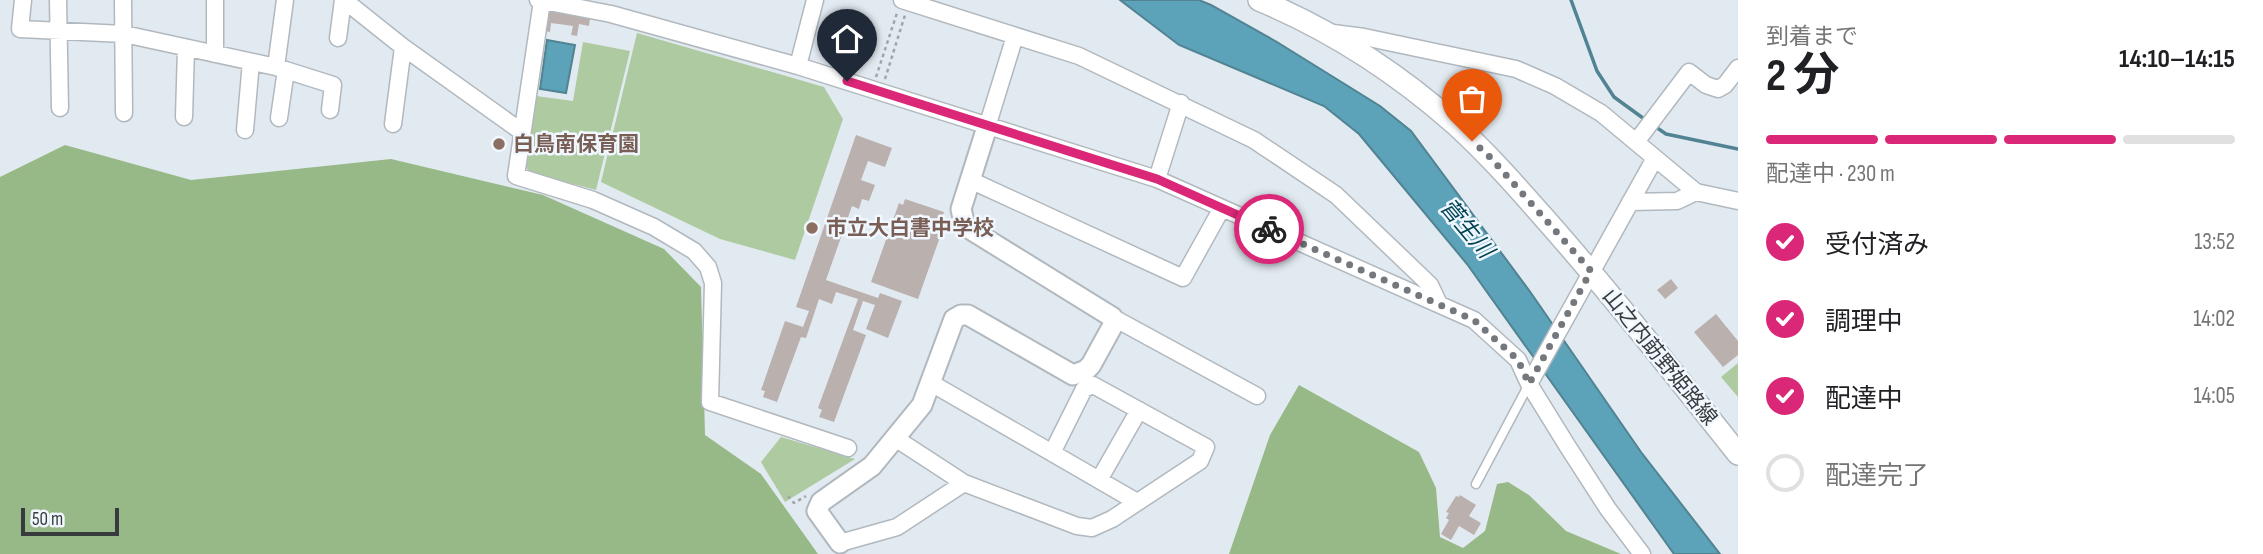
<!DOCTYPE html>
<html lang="ja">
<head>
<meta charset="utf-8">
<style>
	body { margin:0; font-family:"Sofia Sans Condensed","Noto Sans JP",sans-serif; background:#f2f2f2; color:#202124; height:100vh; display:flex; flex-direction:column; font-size:26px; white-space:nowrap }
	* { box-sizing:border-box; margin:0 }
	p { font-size:23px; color:#757577 }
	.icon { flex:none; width:38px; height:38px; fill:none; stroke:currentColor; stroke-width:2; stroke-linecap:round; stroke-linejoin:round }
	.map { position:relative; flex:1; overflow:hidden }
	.panel { display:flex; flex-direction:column; background:#fff; width:525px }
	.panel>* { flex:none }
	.scale { position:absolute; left:21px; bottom:18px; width:98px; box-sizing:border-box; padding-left:7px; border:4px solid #383b3d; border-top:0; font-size:19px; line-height:24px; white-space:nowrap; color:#383b3d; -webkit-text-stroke:5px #f0f7fe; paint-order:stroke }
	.pin { position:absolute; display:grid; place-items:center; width:60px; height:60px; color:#fff; margin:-72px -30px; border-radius:50% 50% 50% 0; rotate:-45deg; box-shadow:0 0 7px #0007 }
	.pin .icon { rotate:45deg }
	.courier { position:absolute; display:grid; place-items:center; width:70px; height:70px; margin:-35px; border:5px solid #db2777; border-radius:50%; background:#fff; color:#222; box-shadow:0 2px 9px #0007 }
	.overview em { font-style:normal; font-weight:700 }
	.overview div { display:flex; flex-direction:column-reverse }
	.overview { display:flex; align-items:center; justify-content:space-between; height:119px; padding:0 28px }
	h1 { font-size:46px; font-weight:700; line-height:52px }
	.bar { display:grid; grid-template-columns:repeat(4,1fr); gap:10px 7px; align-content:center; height:84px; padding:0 28px }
	.bar i { height:9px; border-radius:5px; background:#e0e0e0 }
	.bar .selected { background:#db2777 }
	.bar p { grid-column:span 4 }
	ol { padding:0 28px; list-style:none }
	li { display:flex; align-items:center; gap:21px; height:77px }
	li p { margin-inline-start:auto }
	li .icon { padding:7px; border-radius:50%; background:#db2777; color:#fff; stroke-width:4 }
	li:last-child { color:#757577 }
	li i { width:38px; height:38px; border:4px solid #e0e0e0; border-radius:50% }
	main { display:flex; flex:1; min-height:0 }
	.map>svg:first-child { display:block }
	.green { fill:#adcaa0 }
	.forest { fill:#97b887 }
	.water { fill:#5ca2b8; stroke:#518393; stroke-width:2 }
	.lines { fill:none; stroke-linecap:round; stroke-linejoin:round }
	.stream { stroke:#518393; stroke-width:3.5 }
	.building { fill:#bab0ae }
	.service-casing { stroke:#b1b8be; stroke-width:11 }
	.minor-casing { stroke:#b1b8be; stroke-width:19 }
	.tertiary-casing { stroke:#b1b8be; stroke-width:23 }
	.secondary-casing { stroke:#b1b8be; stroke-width:24 }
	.path { stroke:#9fa5aa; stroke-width:2.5; stroke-dasharray:3.5 3.5; stroke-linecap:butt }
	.service { stroke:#fff; stroke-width:8 }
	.minor { stroke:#fff; stroke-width:16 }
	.tertiary { stroke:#fff; stroke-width:19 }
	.secondary { stroke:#fff; stroke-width:21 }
	.done { stroke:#74787c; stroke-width:7; stroke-dasharray:0 12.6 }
	.route { stroke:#db2777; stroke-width:9 }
	.education-dot { fill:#8d6e63; stroke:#f0f7fe; stroke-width:2.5 }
	.labels { text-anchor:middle; stroke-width:5; stroke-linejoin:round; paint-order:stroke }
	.education-label { font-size:21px; font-weight:bold; fill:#785e54; stroke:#f0f7fe; text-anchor:start }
	.street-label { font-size:21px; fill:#383b3d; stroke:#f0f7fe }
	.water-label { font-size:23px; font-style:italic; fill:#024554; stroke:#f0f7fe }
</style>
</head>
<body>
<main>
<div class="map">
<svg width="1738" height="554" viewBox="0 0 1738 554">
	<rect width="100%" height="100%" fill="#e2eaf1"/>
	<path class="green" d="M 637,33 L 824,87 L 843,119 L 795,260 L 720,239 L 601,182 Z
		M 583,42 L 630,51 L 596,190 L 529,172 L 526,167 L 536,96 L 573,101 Z
		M 1738,363 L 1738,397 L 1721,377 Z
		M 781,437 L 855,459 L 785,502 L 761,462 Z"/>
	<path class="forest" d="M 65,145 L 191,180 L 391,159 L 543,195 L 664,249 L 701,287 L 705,435 L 761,474 L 818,554 L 0,554 L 0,177 Z
		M 1299,385 L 1419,452 L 1436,488 L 1440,537 L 1463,548 L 1485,531 L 1497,484 L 1508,482 L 1529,495 L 1566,531 L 1621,554 L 1229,554 L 1270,435 Z"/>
	<path class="water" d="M 1120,0 L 1199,0 L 1211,5 L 1277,42 L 1380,106 L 1411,131 L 1531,293 L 1641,452 L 1720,554 L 1674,554 L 1467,264 L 1359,134 L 1324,106 L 1179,45 Z
		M 547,40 L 575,45 L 566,93 L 540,89 Z"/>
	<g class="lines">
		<path class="stream" d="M 1571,0 L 1597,71 L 1614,97 L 1647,121
			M 1653,125 L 1666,134 L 1738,149"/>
	</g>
	<path class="building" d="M 548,11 L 590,18 L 589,26 L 579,24 L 577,36 L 571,35 L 573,26 L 551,23 L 550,32 L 544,31 Z
		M 856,135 L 892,148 L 885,167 L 868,161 L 861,180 L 875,185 L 869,201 L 862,199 L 859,209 L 852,206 L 826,280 L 878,298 L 880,293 L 902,301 L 888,338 L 866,329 L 875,305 L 863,301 L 853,330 L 866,335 L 834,422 L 819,417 L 822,410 L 818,408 L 858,299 L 836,292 L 832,304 L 819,299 L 806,338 L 801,337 L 777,402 L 763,397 L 765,391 L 761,390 L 785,321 L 803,327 L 809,311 L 796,307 Z
		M 905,199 L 944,212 L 942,219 L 946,220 L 918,299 L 871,282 L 899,203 L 903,205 Z
		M 1671,279 L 1678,288 L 1665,299 L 1657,290 Z
		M 1716,314 L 1738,341 L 1738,355 L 1723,367 L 1694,332 Z
		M 1460,495 L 1476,505 L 1469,516 L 1481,523 L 1474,535 L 1459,526 L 1451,540 L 1441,534 L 1449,520 L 1446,518 L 1449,513 L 1446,512 L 1456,496 L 1459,497 Z"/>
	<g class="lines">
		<g class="service-casing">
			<path id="service" d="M 1476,484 L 1529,384"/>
		</g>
		<g class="minor-casing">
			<path id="minor" d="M 23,0 L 20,29 L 124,34 L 276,67 L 285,0
				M 58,0 L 60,108
				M 123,0 L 124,113
				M 215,0 L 215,54
				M 344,0 L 403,47 L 522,132
				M 538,0 L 611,14 L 798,66 L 1157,179 L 1474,320 L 1518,360 L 1529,384 L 1568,447 L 1608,509 L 1642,554
				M 902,0 L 1079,56 L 1254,140 L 1336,195 L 1430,285 L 1439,304
				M 542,1 L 516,176 L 593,200 L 654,227 L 694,251 L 708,267 L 713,283 L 710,402 L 848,448
				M 1333,33 L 1364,37 L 1516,69 L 1555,86 L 1601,113 L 1696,192 L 1738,201
				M 338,38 L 343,0
				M 798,66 L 815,0
				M 276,67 L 333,85 L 330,110
				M 184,117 L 186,48
				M 279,118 L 286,70
				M 393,124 L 403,47
				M 987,127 L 1015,36
				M 245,130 L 251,62
				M 1636,142 L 1689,72 L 1706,85 L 1718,89 L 1725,85 L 1738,68
				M 1157,179 L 1181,103
				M 970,180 L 1183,278 L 1222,208
				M 1630,202 L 1677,201 L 1696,192
				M 1112,317 L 1257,396
				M 931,383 L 1137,502
				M 1529,384 L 1655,158
				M 895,438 L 964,483 L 1077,526 L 1092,528 L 1112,519 L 1200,461 L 1206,447 L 1093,385 L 1084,389 L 1052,453
				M 1099,480 L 1139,410
				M 840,543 L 897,527 L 964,483"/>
		</g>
		<g class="tertiary-casing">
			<path id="tertiary" d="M 840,543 L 817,511 L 821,502 L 872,466 L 922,405 L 954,319 L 961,315 L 968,315 L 1073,375 L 1086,370 L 1091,365 L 1113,325 L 1112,317 L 965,226 L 961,209 L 987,127"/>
		</g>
		<g class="secondary-casing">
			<path id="secondary" d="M 1259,0 C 1331,30 1397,73 1455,124 C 1488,154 1517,187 1546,220 C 1613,296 1675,375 1738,454"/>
		</g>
		<path class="path" d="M 876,77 L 897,13
			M 885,79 L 905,15
			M 788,496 L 794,503 L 806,496"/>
		<use href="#service" class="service"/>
		<use href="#minor" class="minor"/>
		<use href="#tertiary" class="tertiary"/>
		<use href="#secondary" class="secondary"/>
	</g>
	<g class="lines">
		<path class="done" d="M 1269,229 L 1474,320 L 1518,360 L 1529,384 L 1591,271 L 1491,158 L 1472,141"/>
		<path class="route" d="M 847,81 L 1157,179 L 1269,229"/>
	</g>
	<g class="education-dot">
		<circle cx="499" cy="144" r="7"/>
		<circle cx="812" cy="228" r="7"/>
	</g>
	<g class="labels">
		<g class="education-label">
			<text x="513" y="151">白鳥南保育園</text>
			<text x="826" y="235">市立大白書中学校</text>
		</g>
		<g class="street-label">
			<text transform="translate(1660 357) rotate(51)" y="7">山之内莇野姫路線</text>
		</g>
		<g class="water-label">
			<text transform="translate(1467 228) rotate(50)" y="8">菅生川</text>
		</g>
	</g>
</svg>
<div class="scale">50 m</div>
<div class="pin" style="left:1472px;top:141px;background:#ea580c"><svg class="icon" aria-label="bag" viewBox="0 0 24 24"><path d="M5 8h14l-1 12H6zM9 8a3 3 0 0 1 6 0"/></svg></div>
<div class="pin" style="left:847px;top:81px;background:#1f2937"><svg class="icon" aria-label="home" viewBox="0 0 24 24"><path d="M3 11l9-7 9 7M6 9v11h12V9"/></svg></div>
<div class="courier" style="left:1269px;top:229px"><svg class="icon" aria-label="bike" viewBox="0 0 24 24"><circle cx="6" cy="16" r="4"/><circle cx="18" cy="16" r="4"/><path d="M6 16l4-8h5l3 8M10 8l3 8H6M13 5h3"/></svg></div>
</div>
<section class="panel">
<div class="overview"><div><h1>2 分</h1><p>到着まで</p></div><em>14:10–14:15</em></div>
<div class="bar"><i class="selected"></i><i class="selected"></i><i class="selected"></i><i></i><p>配達中 · 230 m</p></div>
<ol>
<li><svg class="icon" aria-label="check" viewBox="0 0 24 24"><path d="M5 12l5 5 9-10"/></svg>受付済み<p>13:52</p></li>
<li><svg class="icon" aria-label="check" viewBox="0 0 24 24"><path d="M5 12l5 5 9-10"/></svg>調理中<p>14:02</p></li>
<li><svg class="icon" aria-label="check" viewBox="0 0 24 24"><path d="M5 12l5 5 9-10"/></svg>配達中<p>14:05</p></li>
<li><i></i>配達完了</li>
</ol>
</section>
</main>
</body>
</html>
